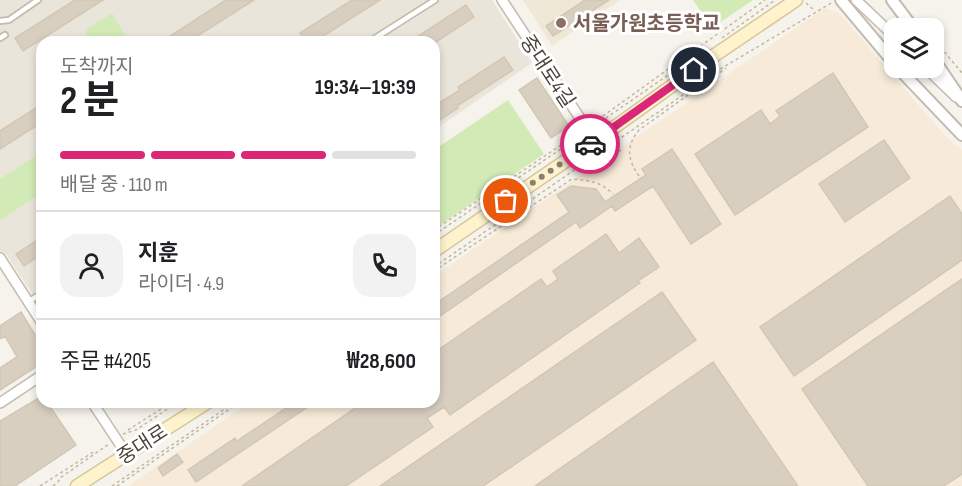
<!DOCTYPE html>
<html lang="ko">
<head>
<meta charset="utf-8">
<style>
	body { margin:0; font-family:"Sofia Sans Condensed","Noto Sans KR",sans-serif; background:#f2f2f2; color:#202124; height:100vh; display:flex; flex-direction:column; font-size:22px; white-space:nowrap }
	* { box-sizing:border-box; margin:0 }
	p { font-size:20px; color:#757577 }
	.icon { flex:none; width:33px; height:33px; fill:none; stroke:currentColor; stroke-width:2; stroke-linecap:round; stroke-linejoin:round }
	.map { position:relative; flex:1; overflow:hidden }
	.details { position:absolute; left:36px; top:36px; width:404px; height:372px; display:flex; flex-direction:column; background:#fff; border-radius:18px; box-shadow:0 3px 9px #0003 }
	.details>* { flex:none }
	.controls { position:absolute; left:884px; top:18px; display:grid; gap:12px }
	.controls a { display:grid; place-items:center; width:60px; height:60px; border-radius:12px; background:#fff; box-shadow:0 3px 9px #0003; font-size:30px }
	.pin { position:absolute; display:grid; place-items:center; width:51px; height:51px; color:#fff; margin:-26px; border:3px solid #fff; border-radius:50%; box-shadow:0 2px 6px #0007 }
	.courier { position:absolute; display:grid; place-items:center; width:60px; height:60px; margin:-30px; border:4px solid #db2777; border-radius:50%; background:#fff; color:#222; box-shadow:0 2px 8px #0007 }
	.head em { font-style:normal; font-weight:700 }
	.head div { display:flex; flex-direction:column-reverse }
	.head { display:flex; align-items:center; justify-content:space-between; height:102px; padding:0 24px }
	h1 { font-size:39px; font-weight:700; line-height:45px }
	.bar { display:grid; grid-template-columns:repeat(4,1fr); gap:9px 6px; align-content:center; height:72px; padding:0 24px }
	.bar i { height:8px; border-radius:4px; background:#e0e0e0 }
	.bar .on { background:#db2777 }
	.bar p { grid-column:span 4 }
	.line { display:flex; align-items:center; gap:15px; padding:0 24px; border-top:2px solid #e0e0e0 }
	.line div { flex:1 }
	.round { display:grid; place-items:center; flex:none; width:63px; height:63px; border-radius:18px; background:#f2f2f2 }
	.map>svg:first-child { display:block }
	.residential { fill:#eae5da }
	.commercial { fill:#f7ead8 }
	.education { fill:#efe8d6 }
	.green { fill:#d2eab5 }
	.building { fill:#d8cfc1; stroke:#d3c7b4; stroke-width:1.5 }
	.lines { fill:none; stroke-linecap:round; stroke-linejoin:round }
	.service-casing { stroke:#c2bbae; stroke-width:8 }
	.minor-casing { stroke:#c2bbae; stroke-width:12 }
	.tertiary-casing { stroke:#c2bbae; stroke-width:14 }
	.secondary-casing { stroke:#d6c79b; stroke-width:15 }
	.path { stroke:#c4b79f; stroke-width:1.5; stroke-dasharray:3 3; stroke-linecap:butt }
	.service { stroke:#fff; stroke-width:4.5 }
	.minor { stroke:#fff; stroke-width:9 }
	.tertiary { stroke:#fff; stroke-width:10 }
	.secondary { stroke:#fff3cd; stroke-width:12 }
	.done { stroke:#878178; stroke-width:6; stroke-dasharray:0 10.8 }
	.route { stroke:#db2777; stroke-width:8 }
	.education-dot { fill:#8d6e63; stroke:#fff; stroke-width:2 }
	.labels { text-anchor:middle; stroke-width:6; stroke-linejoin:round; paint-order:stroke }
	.education-label { font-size:20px; font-weight:bold; fill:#785e54; stroke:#fff; text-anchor:start }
	.street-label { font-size:20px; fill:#4b4439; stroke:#fff }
</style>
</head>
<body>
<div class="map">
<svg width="962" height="486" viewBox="0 0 962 486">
	<rect width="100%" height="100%" fill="#f6f3ec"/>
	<path class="residential" d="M 0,0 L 492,0 L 532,63 L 434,130 L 434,42 L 42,42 L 42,309 L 6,254 L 0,258 Z"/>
	<path class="commercial" d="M 825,8 L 839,13 L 946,137 L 962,150 L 962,486 L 128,486 L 250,402 L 434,402 L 434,276 Z"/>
	<path class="education" d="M 523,0 L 620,0 L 552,46 Z"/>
	<path class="green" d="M 693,0 L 753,0 L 712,28 Z
		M 112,13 L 129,42 L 86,42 L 87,29 Z
		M 508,100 L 544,154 L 434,229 L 434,150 Z
		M 42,152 L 42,193 L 0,220 L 0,179 Z"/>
	<path class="building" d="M 75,0 L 103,0 L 23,51 L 15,38 Z
		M 226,0 L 254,0 L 188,42 L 169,42 L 167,38 Z
		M 352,0 L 380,0 L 314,42 L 306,42 L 300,33 Z
		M 585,0 L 609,0 L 553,36 L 546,26 Z
		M 466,5 L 474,17 L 436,42 L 409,42 Z
		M 504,57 L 513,70 L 457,106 L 458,108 L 434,124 L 434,106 L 460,90 L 458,87 Z
		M 833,73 L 868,127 L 735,215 L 695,154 L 761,110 L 770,124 L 780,116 L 776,111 Z
		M 537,78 L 569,126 L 551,138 L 519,90 Z
		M 39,106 L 42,110 L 42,122 L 0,149 L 0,131 Z
		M 884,140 L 910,178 L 845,222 L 819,184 Z
		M 672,149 L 721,224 L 691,244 L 653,186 L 615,211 L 612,206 L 580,228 L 576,222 L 434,320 L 434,305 L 569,212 L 557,195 L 571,186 L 596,189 L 605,202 L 646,175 L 642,169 Z
		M 950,196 L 962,214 L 962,260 L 794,376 L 760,327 Z
		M 606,234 L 619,253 L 639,238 L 659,267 L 638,281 L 640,283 L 450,415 L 444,407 L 427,418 L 433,427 L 346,486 L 242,486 L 364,402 L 434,402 L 434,353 L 541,279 L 547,287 L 558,279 L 553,271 Z
		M 42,237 L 42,254 L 24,266 L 16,254 Z
		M 962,279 L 962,474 L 944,486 L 868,486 L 802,389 Z
		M 662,292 L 696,340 L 539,448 L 483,486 L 380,486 Z
		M 21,312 L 42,346 L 42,363 L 0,390 L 0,368 L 17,357 L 5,336 L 0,339 L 0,326 Z
		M 713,362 L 798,486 L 535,486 Z
		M 42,396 L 42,402 L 47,402 L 76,445 L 15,486 L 0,486 L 0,421 Z
		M 295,402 L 315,402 L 196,482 L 188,470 L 235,438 L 237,441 Z
		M 177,454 L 183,462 L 163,476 L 158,468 Z"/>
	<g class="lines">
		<g class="service-casing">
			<path id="service" d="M 0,21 L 9,20 L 38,0
				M 0,38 L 5,35
				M 369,42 L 435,0
				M 28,302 L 42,293"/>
		</g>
		<g class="minor-casing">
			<path id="minor" d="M 502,0 L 595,141
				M 856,0 L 894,36
				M 926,68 L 956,97
				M 0,258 L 42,323
				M 92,402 L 127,455
				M 0,403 L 42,375"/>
		</g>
		<g class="tertiary-casing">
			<path id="tertiary" d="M 841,0 L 894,63
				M 892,0 L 913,28
				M 933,58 L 962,101
				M 898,68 L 962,135"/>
		</g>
		<g class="secondary-casing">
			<path id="secondary" d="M 434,251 L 605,134 L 712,57 L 796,0
				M 77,486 L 208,402"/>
		</g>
		<path class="path" d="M 806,3 L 815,11
			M 722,38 L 775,0
			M 933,38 L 962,73
			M 593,123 L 765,0
			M 596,125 L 681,66
			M 613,152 L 615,150 L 623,151
			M 592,172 L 595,165
			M 639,176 C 627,159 626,146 639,130 L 726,68
			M 434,230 L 579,133
			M 434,235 L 580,136
			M 434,267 L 722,68 L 833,2
			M 434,271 L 572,179 C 589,180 601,182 613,194
			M 128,430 L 172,402
			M 123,434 L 136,430 L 178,402
			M 40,486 L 95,451
			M 53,486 L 58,482 L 60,478 L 109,444
			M 112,486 L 235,402
			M 117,486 L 240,402"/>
		<use href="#service" class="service"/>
		<use href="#minor" class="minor"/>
		<use href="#tertiary" class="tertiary"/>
		<use href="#secondary" class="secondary"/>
	</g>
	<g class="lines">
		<path class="done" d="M 506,201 L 590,144"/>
		<path class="route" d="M 590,144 L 694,70"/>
	</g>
	<circle class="education-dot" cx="561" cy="23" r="6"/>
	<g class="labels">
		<g class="education-label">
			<text x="573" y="30">서울가원초등학교</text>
		</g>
		<g class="street-label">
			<text transform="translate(548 71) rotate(57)" y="7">중대로4길</text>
			<text transform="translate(142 444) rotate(-33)" y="7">중대로</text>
		</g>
	</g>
</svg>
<div class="controls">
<a><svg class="icon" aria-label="layers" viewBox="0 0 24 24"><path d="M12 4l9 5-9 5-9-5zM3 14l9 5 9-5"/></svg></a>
</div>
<div class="pin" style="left:506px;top:201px;background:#ea580c"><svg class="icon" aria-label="bag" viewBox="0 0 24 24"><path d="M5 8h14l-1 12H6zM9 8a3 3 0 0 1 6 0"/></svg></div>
<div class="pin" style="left:694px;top:70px;background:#1f2937"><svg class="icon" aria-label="home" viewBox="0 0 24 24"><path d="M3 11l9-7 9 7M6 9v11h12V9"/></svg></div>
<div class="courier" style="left:590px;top:144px"><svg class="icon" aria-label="car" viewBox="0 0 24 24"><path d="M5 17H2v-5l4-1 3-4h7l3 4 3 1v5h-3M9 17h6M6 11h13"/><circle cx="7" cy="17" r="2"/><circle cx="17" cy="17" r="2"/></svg></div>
<section class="details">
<div class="head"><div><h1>2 분</h1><p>도착까지</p></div><em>19:34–19:39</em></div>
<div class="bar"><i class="on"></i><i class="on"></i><i class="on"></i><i></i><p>배달 중 · 110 m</p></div>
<div class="line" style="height:108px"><a class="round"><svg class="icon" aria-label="person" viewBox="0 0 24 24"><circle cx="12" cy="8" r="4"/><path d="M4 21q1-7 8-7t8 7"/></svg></a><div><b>지훈</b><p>라이더 · 4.9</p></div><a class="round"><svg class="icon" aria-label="phone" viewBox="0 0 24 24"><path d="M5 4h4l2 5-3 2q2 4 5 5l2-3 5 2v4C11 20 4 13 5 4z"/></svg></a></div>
<div class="line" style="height:78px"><div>주문 #4205</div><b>₩28,600</b></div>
</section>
</div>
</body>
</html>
